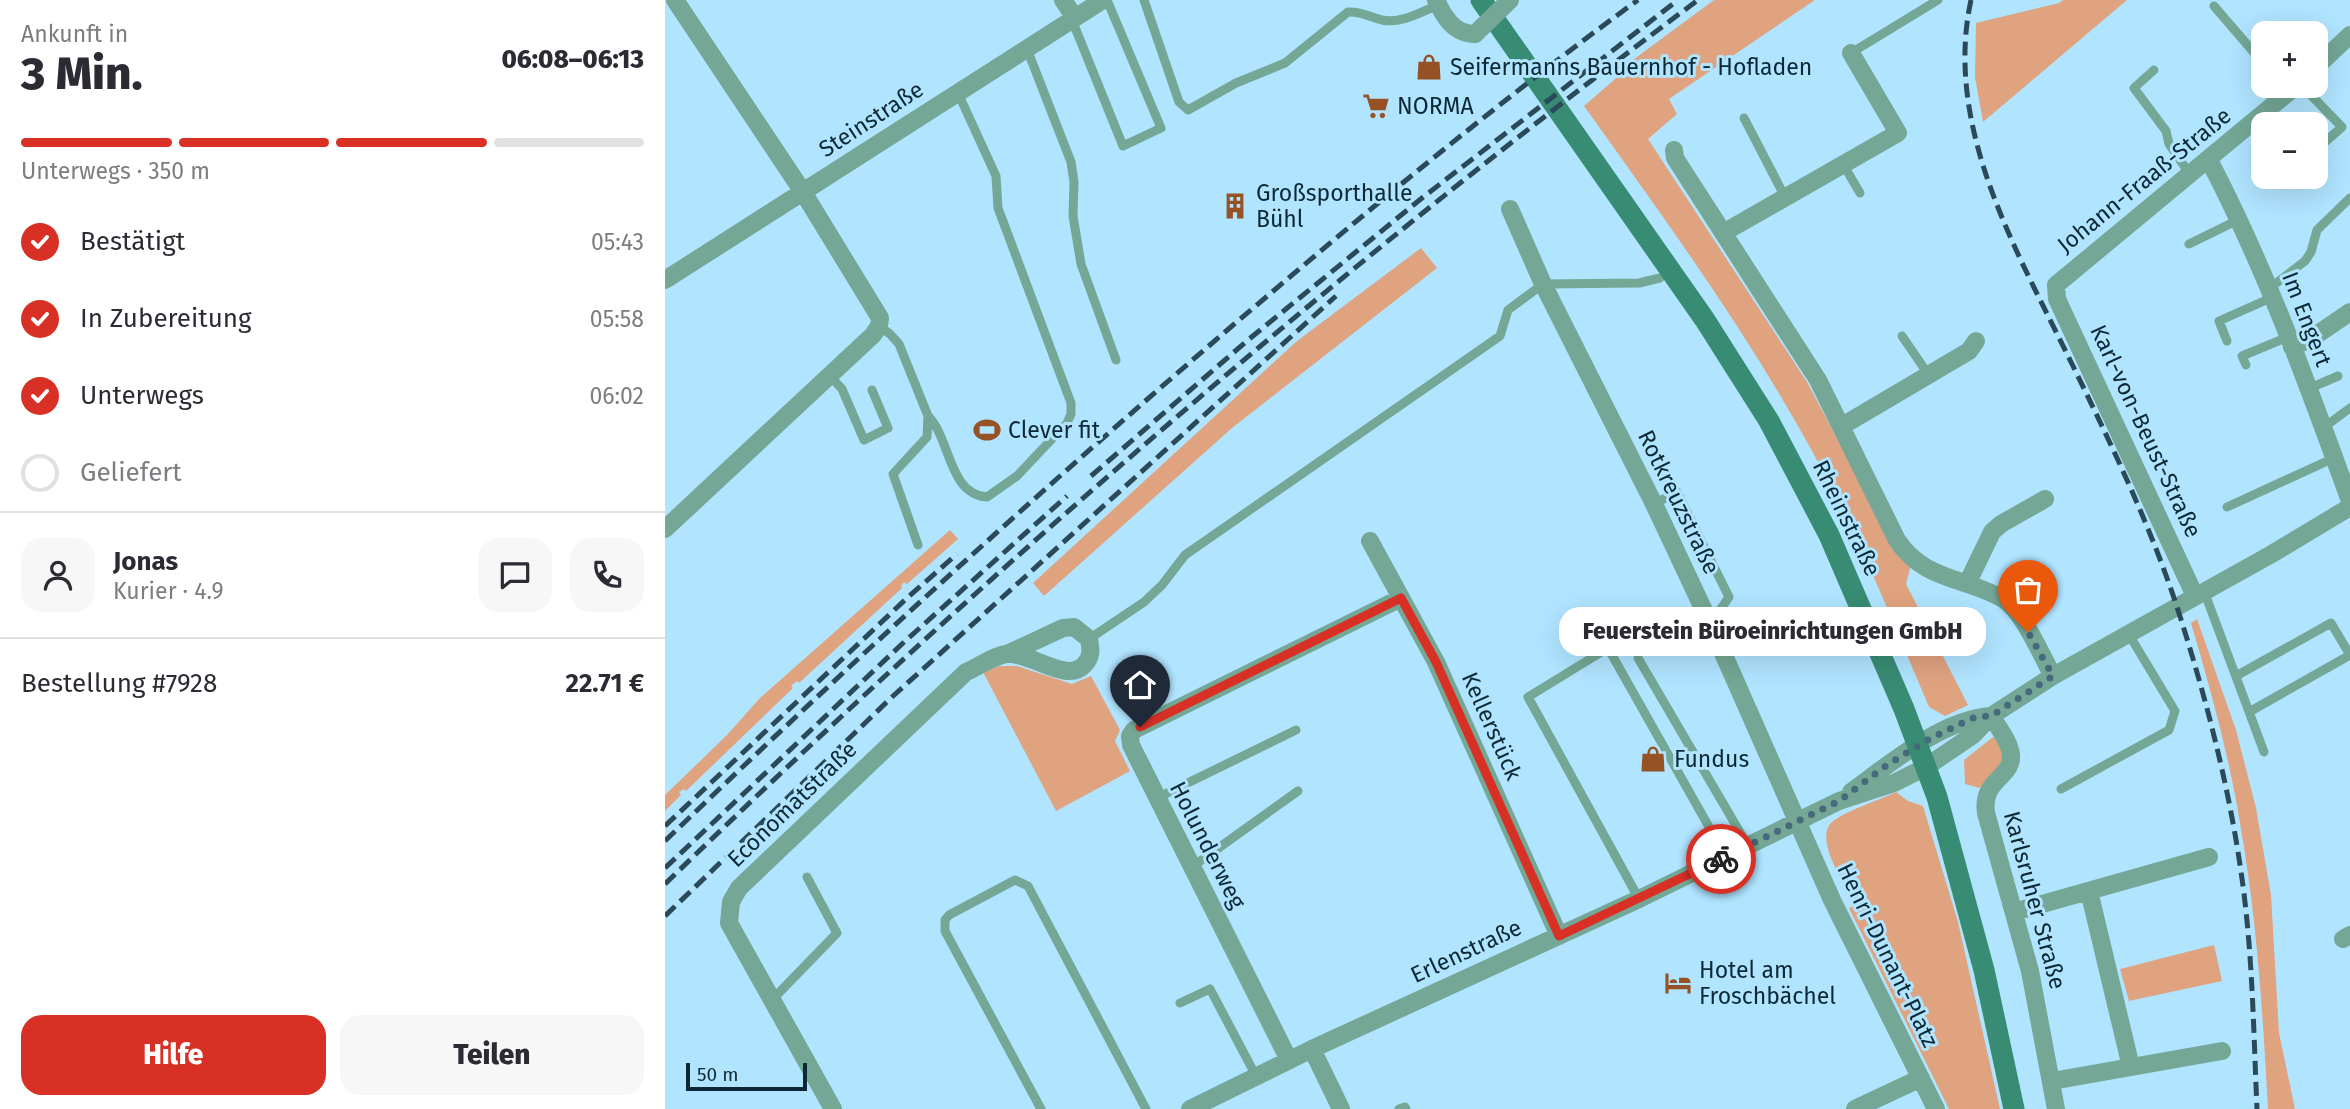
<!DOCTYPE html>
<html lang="de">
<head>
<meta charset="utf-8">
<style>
	body { margin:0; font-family:"Fira Sans",sans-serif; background:#f7f7f7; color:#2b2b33; height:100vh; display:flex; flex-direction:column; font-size:26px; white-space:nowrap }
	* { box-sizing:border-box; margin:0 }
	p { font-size:23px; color:#7c7c81 }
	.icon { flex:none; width:38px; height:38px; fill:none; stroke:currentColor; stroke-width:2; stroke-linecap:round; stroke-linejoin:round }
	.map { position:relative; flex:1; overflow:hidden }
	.details { display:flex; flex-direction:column; background:#fff; width:665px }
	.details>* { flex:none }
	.buttons { position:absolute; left:1586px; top:21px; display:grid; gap:14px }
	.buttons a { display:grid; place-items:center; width:77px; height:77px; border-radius:14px; background:#fff; box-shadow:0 7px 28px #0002; font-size:35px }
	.scale { position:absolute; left:21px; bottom:18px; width:121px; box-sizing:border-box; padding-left:7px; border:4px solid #0c2835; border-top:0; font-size:19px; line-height:24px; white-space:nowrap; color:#0c2835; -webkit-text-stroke:5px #b0e4ff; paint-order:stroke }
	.pin { position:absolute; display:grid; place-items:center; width:60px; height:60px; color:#fff; margin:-72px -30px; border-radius:50% 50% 50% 0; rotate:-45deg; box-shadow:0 0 7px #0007 }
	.pin .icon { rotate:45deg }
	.courier { position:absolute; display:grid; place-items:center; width:70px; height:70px; margin:-35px; border:5px solid #d93025; border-radius:50%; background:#fff; color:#222; box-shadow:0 2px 9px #0007 }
	.bubble { position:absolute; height:49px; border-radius:21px; background:#fff; box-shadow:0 7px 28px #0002; font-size:23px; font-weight:800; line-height:49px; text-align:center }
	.headline em { font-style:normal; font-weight:800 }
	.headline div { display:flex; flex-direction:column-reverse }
	.headline { display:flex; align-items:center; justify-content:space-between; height:119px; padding:0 21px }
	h1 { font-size:46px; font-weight:800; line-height:52px }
	.bar { display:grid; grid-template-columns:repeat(4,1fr); gap:10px 7px; align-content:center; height:84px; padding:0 21px }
	.bar i { height:9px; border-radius:5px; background:#e1e1e2 }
	.bar .active { background:#d93025 }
	.bar p { grid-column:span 4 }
	.line { display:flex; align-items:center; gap:18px; padding:0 21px; border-top:2px solid #e1e1e2 }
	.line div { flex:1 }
	.round { display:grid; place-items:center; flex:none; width:74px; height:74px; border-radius:21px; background:#f7f7f7 }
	ol { padding:0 21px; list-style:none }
	li { display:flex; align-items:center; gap:21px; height:77px }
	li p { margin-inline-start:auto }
	li .icon { padding:7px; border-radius:50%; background:#d93025; color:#fff; stroke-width:4 }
	li:last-child { color:#7c7c81 }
	li i { width:38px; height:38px; border:4px solid #e1e1e2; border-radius:50% }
	.cta { display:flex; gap:14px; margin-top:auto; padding:14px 21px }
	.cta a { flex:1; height:80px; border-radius:21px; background:#d93025; color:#fff; font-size:28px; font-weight:800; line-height:80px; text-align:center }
	.cta a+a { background:#f7f7f7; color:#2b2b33 }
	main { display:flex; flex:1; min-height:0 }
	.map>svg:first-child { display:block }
	.green { fill:#e0a380 }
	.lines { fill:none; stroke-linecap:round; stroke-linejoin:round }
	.lane { stroke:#74a795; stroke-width:9 }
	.street { stroke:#74a795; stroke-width:18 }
	.secondary { stroke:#388c74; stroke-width:21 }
	.rail { stroke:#2a4a5a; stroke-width:5; stroke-dasharray:14 7; stroke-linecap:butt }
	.street-bridge { stroke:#74a795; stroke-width:18 }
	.done { stroke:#456a7c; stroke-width:7; stroke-dasharray:0 12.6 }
	.route { stroke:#d93025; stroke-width:9 }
	.labels { text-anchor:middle; stroke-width:6; stroke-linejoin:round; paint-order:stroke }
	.poi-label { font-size:23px; fill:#0c2835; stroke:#b0e4ff; text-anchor:start }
	.street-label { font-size:23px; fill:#0c2835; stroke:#b0e4ff }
</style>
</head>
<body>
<main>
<section class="details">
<div class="headline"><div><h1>3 Min.</h1><p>Ankunft in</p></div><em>06:08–06:13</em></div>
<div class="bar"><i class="active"></i><i class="active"></i><i class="active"></i><i></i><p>Unterwegs · 350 m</p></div>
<ol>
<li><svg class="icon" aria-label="check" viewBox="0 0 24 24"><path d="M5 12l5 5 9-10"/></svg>Bestätigt<p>05:43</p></li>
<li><svg class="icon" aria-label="check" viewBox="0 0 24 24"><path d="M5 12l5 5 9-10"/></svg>In Zubereitung<p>05:58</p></li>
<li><svg class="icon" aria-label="check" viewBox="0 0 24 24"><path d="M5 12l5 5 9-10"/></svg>Unterwegs<p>06:02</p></li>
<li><i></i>Geliefert</li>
</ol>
<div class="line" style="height:126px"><a class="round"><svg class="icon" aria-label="person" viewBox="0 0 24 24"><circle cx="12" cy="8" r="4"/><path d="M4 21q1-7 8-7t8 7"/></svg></a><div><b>Jonas</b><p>Kurier · 4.9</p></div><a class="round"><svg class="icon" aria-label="chat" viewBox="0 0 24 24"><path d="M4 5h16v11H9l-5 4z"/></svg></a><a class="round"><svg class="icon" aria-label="phone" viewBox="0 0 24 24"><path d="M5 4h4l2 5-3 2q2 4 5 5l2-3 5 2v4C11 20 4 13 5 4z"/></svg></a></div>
<div class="line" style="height:91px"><div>Bestellung #7928</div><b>22.71 €</b></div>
<div class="cta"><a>Hilfe</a><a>Teilen</a></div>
</section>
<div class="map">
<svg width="1685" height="1109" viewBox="0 0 1685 1109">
	<rect width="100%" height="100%" fill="#b0e4ff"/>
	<path class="green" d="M 1049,0 L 1150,0 L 1004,99 L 1012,114 L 983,139 L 1142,382 L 1234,555 L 1246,565 L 1241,584 L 1303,705 L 1280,716 L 1264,707 C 1228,622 1192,532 1147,451 C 1081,330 999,218 919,106 L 957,73 L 957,68 Z
		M 1398,0 L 1462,0 L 1318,122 L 1310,77 L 1311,23 L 1394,3 Z
		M 756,248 L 772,268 L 567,428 L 379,596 L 368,583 L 632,341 Z
		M 285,530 L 293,539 L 242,584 L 239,582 L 236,586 L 237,588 L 134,683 L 132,681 L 126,686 L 128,688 L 21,791 L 19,789 L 14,792 L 16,795 L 0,811 L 0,795 L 62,735 L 95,698 Z
		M 1532,619 L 1571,730 L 1591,808 L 1606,895 L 1614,1033 L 1630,1109 L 1603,1109 C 1598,1015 1592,921 1576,829 C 1565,759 1546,691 1526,623 Z
		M 334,666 L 352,666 L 407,684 L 426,676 L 455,730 L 450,741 L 465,771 L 391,811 L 318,672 Z
		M 1328,737 C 1352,757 1327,772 1315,788 L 1300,784 L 1299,760 Z
		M 1231,792 L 1243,801 L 1258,806 L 1293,922 L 1335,1109 L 1284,1109 L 1184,908 L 1191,905 C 1181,887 1148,839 1167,822 C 1180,811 1215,800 1231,792 Z
		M 1549,945 L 1557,981 L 1464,1001 L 1455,969 Z"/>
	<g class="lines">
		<path class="lane" d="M 479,0 L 514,102 L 523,110 L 571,83 L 620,63 L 683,12 C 696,11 705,17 717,20 C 736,24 756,12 773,5
			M 1549,6 L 1598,63
			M 407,20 L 458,146 L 496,128 L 442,0
			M 1606,29 L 1609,33
			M 362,49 L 406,162 L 409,182 L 408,216 L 416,264 L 451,360
			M 1186,53 L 1273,0
			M 1489,70 L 1469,88 L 1501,131 L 1504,144 L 1524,173
			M 1637,86 L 1677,127 L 1652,149
			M 1079,118 L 1120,197
			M 1178,164 L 1195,193
			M 1524,244 L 1575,219
			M 1605,288 L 1640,261 L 1646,252 L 1652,230 L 1685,198
			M 214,326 L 225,334 L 234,344 L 263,416 L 262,437 L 228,474 L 253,545
			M 1237,336 L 1263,374
			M 1562,341 L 1554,321 L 1608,297
			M 1581,365 L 1577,356 L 1623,337
			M 165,376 L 177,389 L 199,440 L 223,428 L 207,390
			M 1643,389 L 1673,376
			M 263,416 C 286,439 283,494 322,497 L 352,476 L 402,423 L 406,414 L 406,403 L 333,208 L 331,176 L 293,93
			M 1658,428 L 1685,408
			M 989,504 L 1012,492 L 1064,597 L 1053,613 L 1043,619
			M 1562,507 L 1669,458
			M 1539,591 L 1599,752
			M 424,639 L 479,602 L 497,585 L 520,555 L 835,336 L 843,310 L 878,284 L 974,283 L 995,278
			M 973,658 L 1083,846
			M 1571,676 L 1666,623 L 1685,655
			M 1584,712 L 1685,655
			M 1396,789 L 1504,730 L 1510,711 L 1463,633
			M 492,798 L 631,730
			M 527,867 L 633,791
			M 974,899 L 863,697 L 943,648 L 1061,857
			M 106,1001 L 172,933 L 142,877
			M 515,1003 L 545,989 L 591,1076
			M 376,1109 L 280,931 L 280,920 L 284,915 L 350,880 L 363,886 L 481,1109
			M 734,1109 L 740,1107 L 741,1109"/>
		<path class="street" d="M 398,0 L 410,18
			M 771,0 C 779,17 789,34 810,34
			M 1650,68 L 1685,35
			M 1009,150 L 1010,158 L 1153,380 L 1232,540 C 1259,581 1300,577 1338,599 C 1358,611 1376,655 1388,676
			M 1544,160 C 1601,269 1643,385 1685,501
			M 845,209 L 878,284 L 989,504 L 1043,619 L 1167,900 L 1271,1109
			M 1058,233 L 1233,133 L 1186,53
			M 0,280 L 438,0
			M 1627,347 L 1647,338 L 1685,312
			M 1177,426 L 1304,351 L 1311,341
			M 0,529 L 208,335 L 214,326 L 215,318 L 138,192 L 10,0
			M 705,541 L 771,662 L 894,936
			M 1302,584 L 1327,532 L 1336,524 L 1380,499
			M 1530,596 L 1392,299 L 1391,285 L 1631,86
			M 1326,716 C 1333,727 1345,742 1346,755 C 1348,778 1316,779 1321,813 L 1365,971 L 1391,1109
			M 1186,792 C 1224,764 1278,719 1326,716
			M 1424,891 L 1466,1067
			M 1349,912 L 1544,857
			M 1678,939 L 1685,935
			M 647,1049 L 676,1109
			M 624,1060 L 466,745 L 465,736 L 469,730 L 736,598
			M 1387,1081 L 1557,1051
			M 168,1109 L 64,923 L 66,902 L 74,888 L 301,672 C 313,667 328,656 341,654 C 365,651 401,684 419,665 C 427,657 426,650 424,639 L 409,627 L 398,628 L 342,654
			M 525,1109 L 647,1049 L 974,899 L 1174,801 L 1229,783 L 1261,767 L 1308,735 L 1326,716 L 1388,676 L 1605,555 L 1685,507
			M 1190,1109 L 1256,1078"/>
		<path class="secondary" d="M 816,0 L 1040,320 L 1104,421 L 1164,535 L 1239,709 L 1272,797 L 1319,970 L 1349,1109"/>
		<path class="rail" d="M 1306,0 C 1278,128 1353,253 1407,364 C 1446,444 1485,524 1513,610 C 1544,707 1570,809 1581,911 C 1588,977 1589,1043 1592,1109
			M 426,476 L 583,340 L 757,198 L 1013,0
			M 0,826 L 241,599 L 292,554
			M 0,841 C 182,666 369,496 560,332 C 695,217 830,104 973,0
			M 0,868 L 238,643 L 402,496
			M 0,884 C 326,568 669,271 1033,0
			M 0,916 L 227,697 L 671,296"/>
		<path class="street-bridge" d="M 810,34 L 845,0"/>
	</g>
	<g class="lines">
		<path class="done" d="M 1056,859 L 1174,801 L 1222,765 L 1266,738 L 1310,717 L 1326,716 L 1388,676 L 1363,632"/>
		<path class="route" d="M 475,727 L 736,598 L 771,662 L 894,936 L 1056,859"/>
	</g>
	<defs>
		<g id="shop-bare" transform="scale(2.1)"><path d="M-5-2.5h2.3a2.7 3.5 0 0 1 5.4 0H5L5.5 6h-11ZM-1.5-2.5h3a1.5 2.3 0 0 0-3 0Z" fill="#965225" stroke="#b0e4ff" stroke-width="2.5" paint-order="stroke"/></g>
		<g id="supermarket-bare" transform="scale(2.1)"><path d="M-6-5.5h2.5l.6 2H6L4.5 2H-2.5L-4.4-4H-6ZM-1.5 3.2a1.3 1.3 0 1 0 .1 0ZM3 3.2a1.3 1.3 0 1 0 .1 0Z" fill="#965225" stroke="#b0e4ff" stroke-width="2.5" paint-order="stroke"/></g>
		<g id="building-bare" transform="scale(2.1)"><path d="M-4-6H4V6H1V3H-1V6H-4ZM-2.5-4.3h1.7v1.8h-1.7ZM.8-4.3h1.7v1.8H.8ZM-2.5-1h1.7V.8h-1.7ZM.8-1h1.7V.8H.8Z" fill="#965225" stroke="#b0e4ff" stroke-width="2.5" paint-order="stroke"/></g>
		<g id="stadium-bare" transform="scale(2.1)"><path d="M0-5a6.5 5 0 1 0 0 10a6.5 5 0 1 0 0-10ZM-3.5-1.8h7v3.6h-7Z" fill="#965225" stroke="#b0e4ff" stroke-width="2.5" paint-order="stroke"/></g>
		<g id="hotel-bare" transform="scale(2.1)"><path d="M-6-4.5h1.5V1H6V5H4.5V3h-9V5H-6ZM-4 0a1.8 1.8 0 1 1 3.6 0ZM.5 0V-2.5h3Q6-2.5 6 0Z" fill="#965225" stroke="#b0e4ff" stroke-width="2.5" paint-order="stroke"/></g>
	</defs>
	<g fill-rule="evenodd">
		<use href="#shop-bare" x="764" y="67"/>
		<use href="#supermarket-bare" x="711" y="106"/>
		<use href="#building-bare" x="570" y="206"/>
		<use href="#stadium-bare" x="322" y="430"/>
		<use href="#shop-bare" x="988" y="759"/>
		<use href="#hotel-bare" x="1013" y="983"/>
	</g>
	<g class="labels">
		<g class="poi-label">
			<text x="785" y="75">Seifermanns Bauernhof - Hofladen</text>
			<text x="732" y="114">NORMA</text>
			<text x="591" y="201">Großsporthalle<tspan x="591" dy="26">Bühl</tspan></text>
			<text x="343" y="438">Clever fit</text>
			<text x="1009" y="767">Fundus</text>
			<text x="1034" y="978">Hotel am<tspan x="1034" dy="26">Froschbächel</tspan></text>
		</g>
		<g class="street-label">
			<text transform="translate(206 119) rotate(-33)" y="8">Steinstraße</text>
			<text transform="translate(1479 180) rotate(-39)" y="8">Johann-Fraaß-Straße</text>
			<text transform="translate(1642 319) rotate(69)" y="8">Im Engert</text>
			<text transform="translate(1481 431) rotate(65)" y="8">Karl-von-Beust-Straße</text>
			<text transform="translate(1014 502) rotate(64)" y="8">Rotkreuzstraße</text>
			<text transform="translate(1182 518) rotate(64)" y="8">Rheinstraße</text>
			<text transform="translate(827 726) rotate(66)" y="8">Kellerstück</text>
			<text transform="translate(127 804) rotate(-44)" y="8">Economatstraße</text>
			<text transform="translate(543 845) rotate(63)" y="8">Holunderweg</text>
			<text transform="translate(1370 900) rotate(75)" y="8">Karlsruher Straße</text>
			<text transform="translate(801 951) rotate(-25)" y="8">Erlenstraße</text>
			<text transform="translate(1223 955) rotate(64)" y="8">Henri-Dunant-Platz</text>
		</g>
	</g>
</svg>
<div class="buttons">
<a>+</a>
<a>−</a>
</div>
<div class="scale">50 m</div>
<div class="pin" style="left:1363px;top:632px;background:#ea580c"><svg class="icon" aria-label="bag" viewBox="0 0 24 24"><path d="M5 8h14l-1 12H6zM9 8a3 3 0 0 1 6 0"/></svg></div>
<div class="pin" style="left:475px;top:727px;background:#1f2937"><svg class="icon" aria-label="home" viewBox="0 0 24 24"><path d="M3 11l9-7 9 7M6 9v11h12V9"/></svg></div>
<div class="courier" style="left:1056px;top:859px"><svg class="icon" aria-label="bike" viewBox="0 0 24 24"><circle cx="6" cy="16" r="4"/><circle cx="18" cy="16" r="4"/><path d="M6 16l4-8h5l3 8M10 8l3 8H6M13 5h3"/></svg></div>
<div class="bubble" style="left:894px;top:607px;width:427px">Feuerstein Büroeinrichtungen GmbH</div>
</div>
</main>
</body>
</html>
